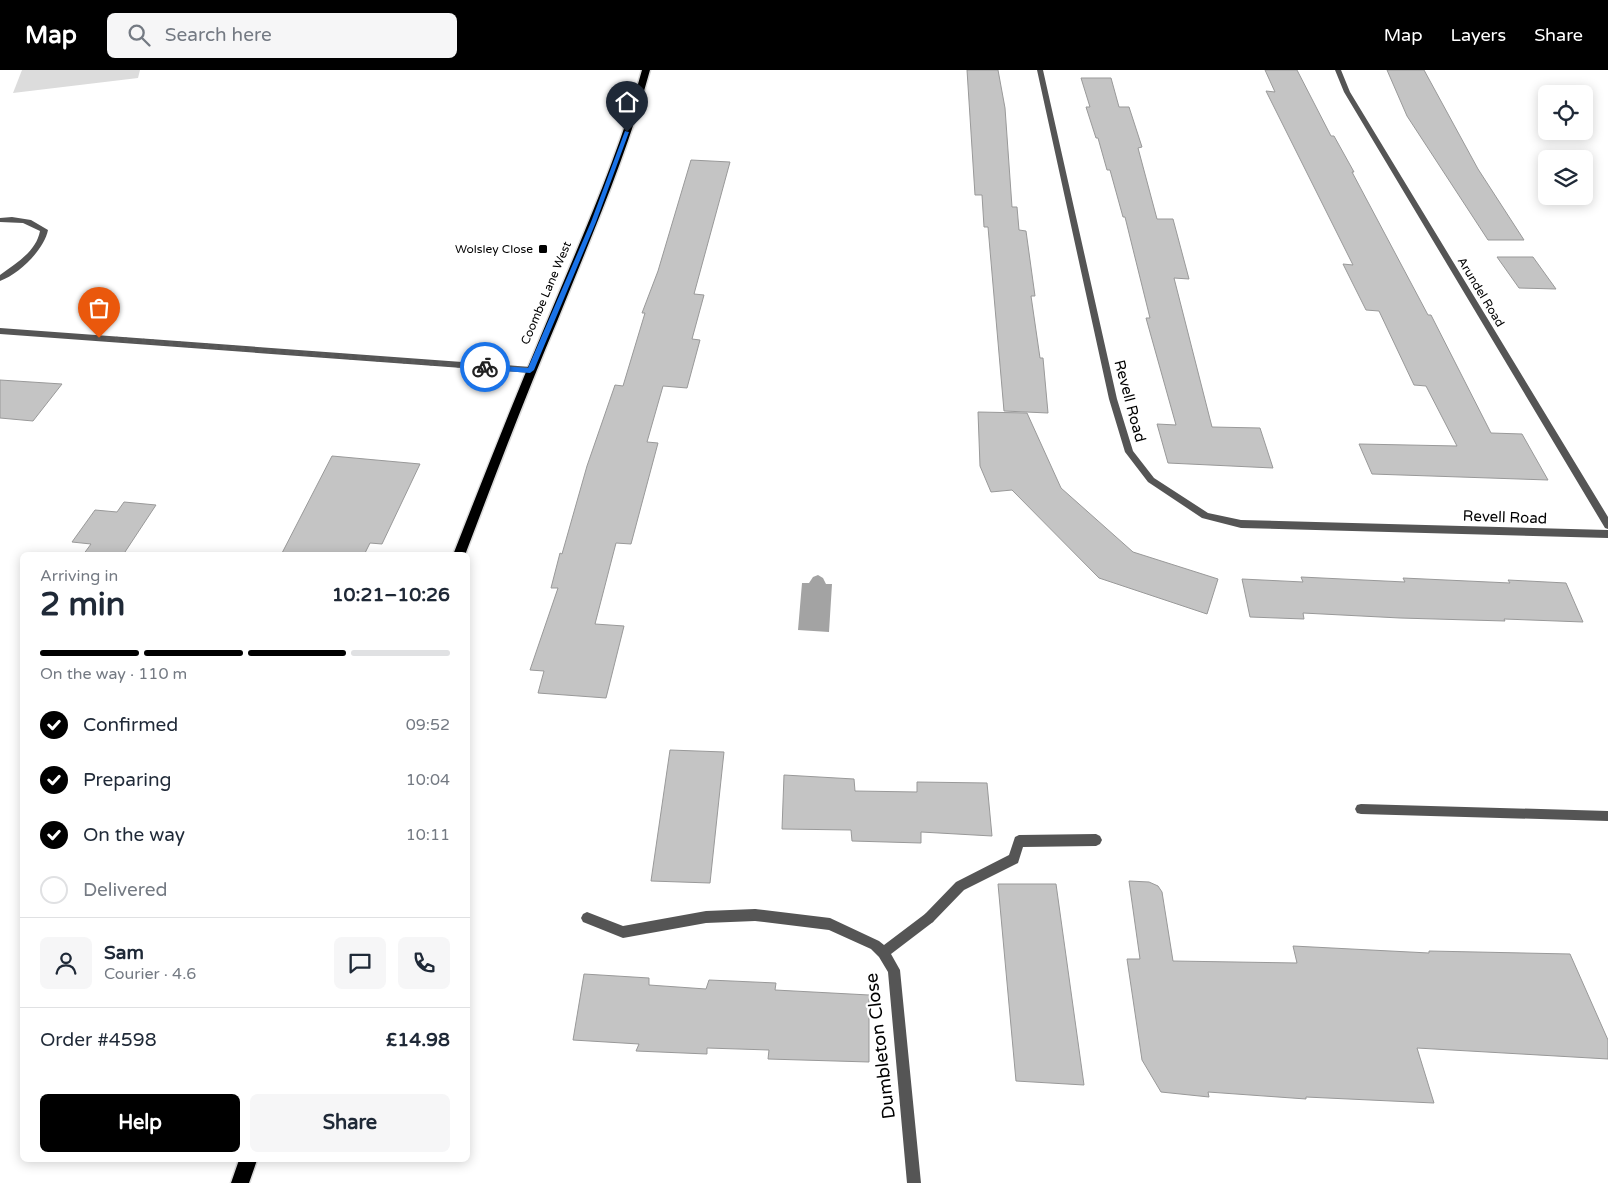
<!DOCTYPE html>
<html lang="en">
<head>
<meta charset="utf-8">
<style>
	body { margin:0; font-family:"Varela Round",sans-serif; background:#f6f6f7; color:#1f2937; height:100vh; display:flex; flex-direction:column; font-size:19px; white-space:nowrap }
	* { box-sizing:border-box; margin:0 }
	p { font-size:16px; color:#747a83 }
	.icon { flex:none; width:28px; height:28px; fill:none; stroke:currentColor; stroke-width:2; stroke-linecap:round; stroke-linejoin:round }
	.map { position:relative; flex:1; overflow:hidden }
	.drawer { position:absolute; left:20px; top:482px; width:450px; height:610px; display:flex; flex-direction:column; background:#fff; border-radius:8px; box-shadow:0 2px 12px #0003 }
	.drawer>* { flex:none }
	.fabs { position:absolute; left:1538px; top:15px; display:grid; gap:10px }
	.fabs a { display:grid; place-items:center; width:55px; height:55px; border-radius:8px; background:#fff; box-shadow:0 2px 12px #0003; font-size:25px }
	.pin { position:absolute; display:grid; place-items:center; width:42px; height:42px; color:#fff; margin:-51px -21px; border-radius:50% 50% 50% 0; rotate:-45deg; box-shadow:0 0 5px #0007 }
	.pin .icon { rotate:45deg }
	.courier { position:absolute; display:grid; place-items:center; width:50px; height:50px; margin:-25px; border:4px solid #1a73e8; border-radius:50%; background:#fff; color:#222; box-shadow:0 1px 6px #0007 }
	.head em { font-style:normal; font-weight:800 }
	.head div { display:flex; flex-direction:column-reverse }
	.head { display:flex; align-items:center; justify-content:space-between; height:85px; padding:0 20px }
	h1 { font-size:32px; font-weight:800; line-height:38px }
	.bar { display:grid; grid-template-columns:repeat(4,1fr); gap:8px 5px; align-content:center; height:60px; padding:0 20px }
	.bar i { height:6px; border-radius:4px; background:#e0e1e3 }
	.bar .active { background:#000 }
	.bar p { grid-column:span 4 }
	.line { display:flex; align-items:center; gap:12px; padding:0 20px; border-top:1px solid #e0e1e3 }
	.line div { flex:1 }
	.round { display:grid; place-items:center; flex:none; width:52px; height:52px; border-radius:8px; background:#f6f6f7 }
	ol { padding:0 20px; list-style:none }
	li { display:flex; align-items:center; gap:15px; height:55px }
	li p { margin-inline-start:auto }
	li .icon { padding:5px; border-radius:50%; background:#000; color:#fff; stroke-width:4 }
	li:last-child { color:#747a83 }
	li i { width:28px; height:28px; border:2px solid #e0e1e3; border-radius:50% }
	.cta { display:flex; gap:10px; margin-top:auto; padding:10px 20px }
	.cta a { flex:1; height:58px; border-radius:8px; background:#000; color:#fff; font-size:20px; font-weight:800; line-height:58px; text-align:center }
	.cta a+a { background:#f6f6f7; color:#1f2937 }
	header { display:flex; align-items:center; gap:30px; box-sizing:border-box; height:70px; padding:0 25px; background:#000; color:#fff }
	header strong { font-size:24px }
	nav { display:flex; gap:28px; margin-inline-start:auto; font-size:18px }
	.search { width:350px; height:45px; background:#f6f6f7; display:flex; align-items:center; gap:12px; box-sizing:border-box; padding:0 18px; border-radius:8px; color:#747a83; font-size:19px }
	.map>svg:first-child { display:block }
	.green { fill:#dcdcdc }
	.water { fill:#a3a3a3 }
	.building { fill:#c4c4c4; stroke:#999 }
	.lines { fill:none; stroke-linecap:round; stroke-linejoin:round }
	.primary-casing { stroke:#dbdbdb; stroke-width:3 }
	.lane { fill:#555; fill-rule:evenodd }
	.street { fill:#555; fill-rule:evenodd }
	.primary { fill:#000; fill-rule:evenodd }
	.route { fill:#1a73e8 }
	.done { stroke:#595959; stroke-width:5; stroke-dasharray:0 9 }
	.poi-dot { fill:#000; stroke:#fff; stroke-width:2 }
	.labels { text-anchor:middle; stroke-width:4.5; stroke-linejoin:round; paint-order:stroke }
	.far-poi-label { font-size:12px; fill:#000; stroke:#fff; text-anchor:end }
	.far-street-label { font-size:12px; fill:#000; stroke:#fff }
	.street-label { font-size:15px; fill:#000; stroke:#fff }
	.near-street-label { font-size:18px; fill:#000; stroke:#fff }
</style>
</head>
<body>
<header>
<strong>Map</strong>
<div class="search"><svg class="icon" aria-label="search" viewBox="0 0 24 24"><circle cx="10" cy="10" r="6"/><path d="M15 15l6 6"/></svg>Search here</div>
<nav><a>Map</a><a>Layers</a><a>Share</a></nav>
</header>
<div class="map">
<svg width="1608" height="1113" viewBox="0 0 1608 1113">
	<rect width="100%" height="100%" fill="#fff"/>
	<path class="green" d="M 22,0 L 140,0 L 138,8 L 13,23 Z"/>
	<path class="water" d="M 818,505 L 823,508 L 826,514 L 832,514 L 829,562 L 798,560 L 802,513 L 809,513 L 813,507 Z"/>
	<path class="building" d="M 967,0 L 998,0 L 1005,38 L 1012,137 L 1017,137 L 1019,160 L 1026,161 L 1035,226 L 1031,226 L 1040,288 L 1043,288 L 1048,343 L 1004,341 L 988,157 L 984,157 L 982,125 L 975,125 Z
		M 1265,0 L 1297,0 L 1331,66 L 1334,66 L 1354,102 L 1352,102 L 1428,245 L 1431,245 L 1491,363 L 1522,364 L 1548,410 L 1372,404 L 1359,374 L 1457,376 L 1426,316 L 1414,315 L 1379,241 L 1366,240 L 1343,194 L 1353,195 L 1266,21 L 1275,22 Z
		M 1387,0 L 1424,0 L 1478,99 L 1524,170 L 1488,170 L 1407,46 Z
		M 1081,8 L 1111,8 L 1119,37 L 1129,37 L 1142,77 L 1138,78 L 1157,149 L 1173,149 L 1189,209 L 1174,208 L 1212,357 L 1260,358 L 1273,398 L 1168,393 L 1157,354 L 1176,355 L 1146,248 L 1150,248 L 1125,147 L 1123,147 L 1110,100 L 1107,100 L 1098,68 L 1096,68 L 1086,37 L 1090,37 Z
		M 691,90 L 730,92 L 694,224 L 704,225 L 692,269 L 700,270 L 687,318 L 663,316 L 647,372 L 658,373 L 631,474 L 616,473 L 595,554 L 624,556 L 606,628 L 538,623 L 544,601 L 530,600 L 558,518 L 551,518 L 560,483 L 562,484 L 587,396 L 615,315 L 623,316 L 645,243 L 642,243 L 658,201 Z
		M 1497,187 L 1533,187 L 1556,219 L 1519,218 Z
		M 0,310 L 62,314 L 33,351 L 0,348 Z
		M 978,342 L 1027,343 L 1061,418 L 1133,482 L 1218,509 L 1207,544 L 1099,508 L 1012,420 L 991,422 L 980,396 Z
		M 332,386 L 420,394 L 382,474 L 370,473 L 364,485 L 281,485 Z
		M 124,432 L 156,435 L 123,485 L 83,485 L 91,474 L 72,472 L 95,440 L 117,442 Z
		M 1301,507 L 1405,512 L 1403,508 L 1510,513 L 1508,510 L 1566,513 L 1583,552 L 1504,549 L 1505,551 L 1400,548 L 1303,543 L 1304,549 L 1250,547 L 1242,509 L 1303,512 Z
		M 670,680 L 724,682 L 710,813 L 651,811 Z
		M 784,705 L 854,709 L 855,721 L 917,722 L 917,712 L 987,713 L 992,766 L 921,762 L 921,773 L 852,771 L 851,760 L 782,759 Z
		M 1129,811 L 1149,812 L 1158,816 L 1162,822 L 1173,891 L 1297,893 L 1293,876 L 1429,883 L 1429,881 L 1570,884 L 1608,970 L 1608,989 L 1417,978 L 1434,1033 L 1306,1027 L 1306,1029 L 1208,1022 L 1209,1027 L 1161,1022 L 1142,990 L 1127,889 L 1140,889 Z
		M 998,814 L 1056,814 L 1084,1015 L 1016,1011 Z
		M 584,904 L 649,908 L 649,915 L 706,919 L 709,910 L 776,913 L 775,920 L 869,925 L 869,992 L 768,989 L 769,980 L 707,978 L 707,984 L 636,981 L 639,974 L 573,970 Z"/>
	<g class="lines">
		<g class="primary-casing">
			<path id="primary" d="M 642,0 L 650,0 C 627,85 591,167 558,249 C 525,327 495,406 465,485 L 453,485 C 484,406 515,327 548,249 C 582,167 619,85 642,0 Z
				M 239,1090 L 257,1090 L 249,1113 L 231,1113 Z"/>
		</g>
		<path class="lane" d="M 1361,734 L 1608,741 L 1608,751 L 1361,744 L 1357,743 L 1355,739 L 1357,735 Z
			M 1096,764 L 1100,766 L 1102,770 L 1100,774 L 1096,776 L 1023,777 L 1018,793 L 964,820 L 933,852 L 929,854 L 925,852 L 923,848 L 925,844 L 956,812 L 1009,785 L 1015,767 L 1019,765 Z
			M 755,839 L 759,841 L 761,845 L 759,849 L 755,851 L 706,853 L 623,868 L 583,852 L 581,848 L 583,844 L 587,842 L 623,856 L 706,841 Z"/>
		<path class="street" d="M 1037,0 L 1043,0 L 1117,329 L 1133,381 L 1154,408 L 1208,443 L 1241,450 L 1608,460 L 1608,468 L 1241,458 L 1202,448 L 1148,412 L 1125,382 L 1109,329 Z
			M 1335,0 L 1341,0 L 1350,22 L 1608,447 L 1608,459 L 1605,458 L 1344,22 Z
			M 12,147 L 31,150 L 48,160 C 44,180 19,204 0,211 L 0,205 C 16,193 36,182 40,161 L 23,153 L 0,152 L 0,148 Z
			M 0,258 L 531,297 L 535,300 L 531,303 L 0,264 Z
			M 755,839 L 830,848 L 879,871 L 884,875 L 925,844 L 929,842 L 933,844 L 935,848 L 933,852 L 891,884 L 900,900 L 921,1113 L 907,1113 L 888,902 L 879,887 L 871,879 L 829,860 L 755,851 L 751,849 L 749,845 L 751,841 Z"/>
		<use href="#primary" class="primary"/>
	</g>
	<path class="route" d="M 625,61 L 629,62 L 596,152 L 534,300 L 530,303 L 482,299 L 482,296 L 485,295 L 528,298 L 591,152 Z"/>
	<g class="lines">
		<path class="done" d="M 99,268 L 485,297"/>
	</g>
	<rect class="poi-dot" x="538" y="174" width="10" height="10" rx="2.5"/>
	<g class="labels">
		<g class="far-poi-label">
			<text x="533" y="183">Wolsley Close</text>
		</g>
		<g class="far-street-label">
			<text transform="translate(1481 222) rotate(59)" y="4">Arundel Road</text>
			<text transform="translate(546 223) rotate(-67)" y="4">Coombe Lane West</text>
		</g>
		<g class="street-label">
			<text transform="translate(1130 331) rotate(75)" y="5">Revell Road</text>
			<text transform="translate(1505 447) rotate(2)" y="5">Revell Road</text>
		</g>
		<g class="near-street-label">
			<text transform="translate(880 976) rotate(-97)" y="6">Dumbleton Close</text>
		</g>
	</g>
</svg>
<div class="fabs">
<a><svg class="icon" aria-label="locate" viewBox="0 0 24 24"><circle cx="12" cy="12" r="6"/><path d="M12 2v4M12 18v4M2 12h4M18 12h4"/></svg></a>
<a><svg class="icon" aria-label="layers" viewBox="0 0 24 24"><path d="M12 4l9 5-9 5-9-5zM3 14l9 5 9-5"/></svg></a>
</div>
<div class="pin" style="left:99px;top:268px;background:#ea580c"><svg class="icon" aria-label="bag" viewBox="0 0 24 24"><path d="M5 8h14l-1 12H6zM9 8a3 3 0 0 1 6 0"/></svg></div>
<div class="pin" style="left:627px;top:62px;background:#1f2937"><svg class="icon" aria-label="home" viewBox="0 0 24 24"><path d="M3 11l9-7 9 7M6 9v11h12V9"/></svg></div>
<div class="courier" style="left:485px;top:297px"><svg class="icon" aria-label="bike" viewBox="0 0 24 24"><circle cx="6" cy="16" r="4"/><circle cx="18" cy="16" r="4"/><path d="M6 16l4-8h5l3 8M10 8l3 8H6M13 5h3"/></svg></div>
<section class="drawer">
<div class="head"><div><h1>2 min</h1><p>Arriving in</p></div><em>10:21–10:26</em></div>
<div class="bar"><i class="active"></i><i class="active"></i><i class="active"></i><i></i><p>On the way · 110 m</p></div>
<ol>
<li><svg class="icon" aria-label="check" viewBox="0 0 24 24"><path d="M5 12l5 5 9-10"/></svg>Confirmed<p>09:52</p></li>
<li><svg class="icon" aria-label="check" viewBox="0 0 24 24"><path d="M5 12l5 5 9-10"/></svg>Preparing<p>10:04</p></li>
<li><svg class="icon" aria-label="check" viewBox="0 0 24 24"><path d="M5 12l5 5 9-10"/></svg>On the way<p>10:11</p></li>
<li><i></i>Delivered</li>
</ol>
<div class="line" style="height:90px"><a class="round"><svg class="icon" aria-label="person" viewBox="0 0 24 24"><circle cx="12" cy="8" r="4"/><path d="M4 21q1-7 8-7t8 7"/></svg></a><div><b>Sam</b><p>Courier · 4.6</p></div><a class="round"><svg class="icon" aria-label="chat" viewBox="0 0 24 24"><path d="M4 5h16v11H9l-5 4z"/></svg></a><a class="round"><svg class="icon" aria-label="phone" viewBox="0 0 24 24"><path d="M5 4h4l2 5-3 2q2 4 5 5l2-3 5 2v4C11 20 4 13 5 4z"/></svg></a></div>
<div class="line" style="height:65px"><div>Order #4598</div><b>£14.98</b></div>
<div class="cta"><a>Help</a><a>Share</a></div>
</section>
</div>
</body>
</html>
